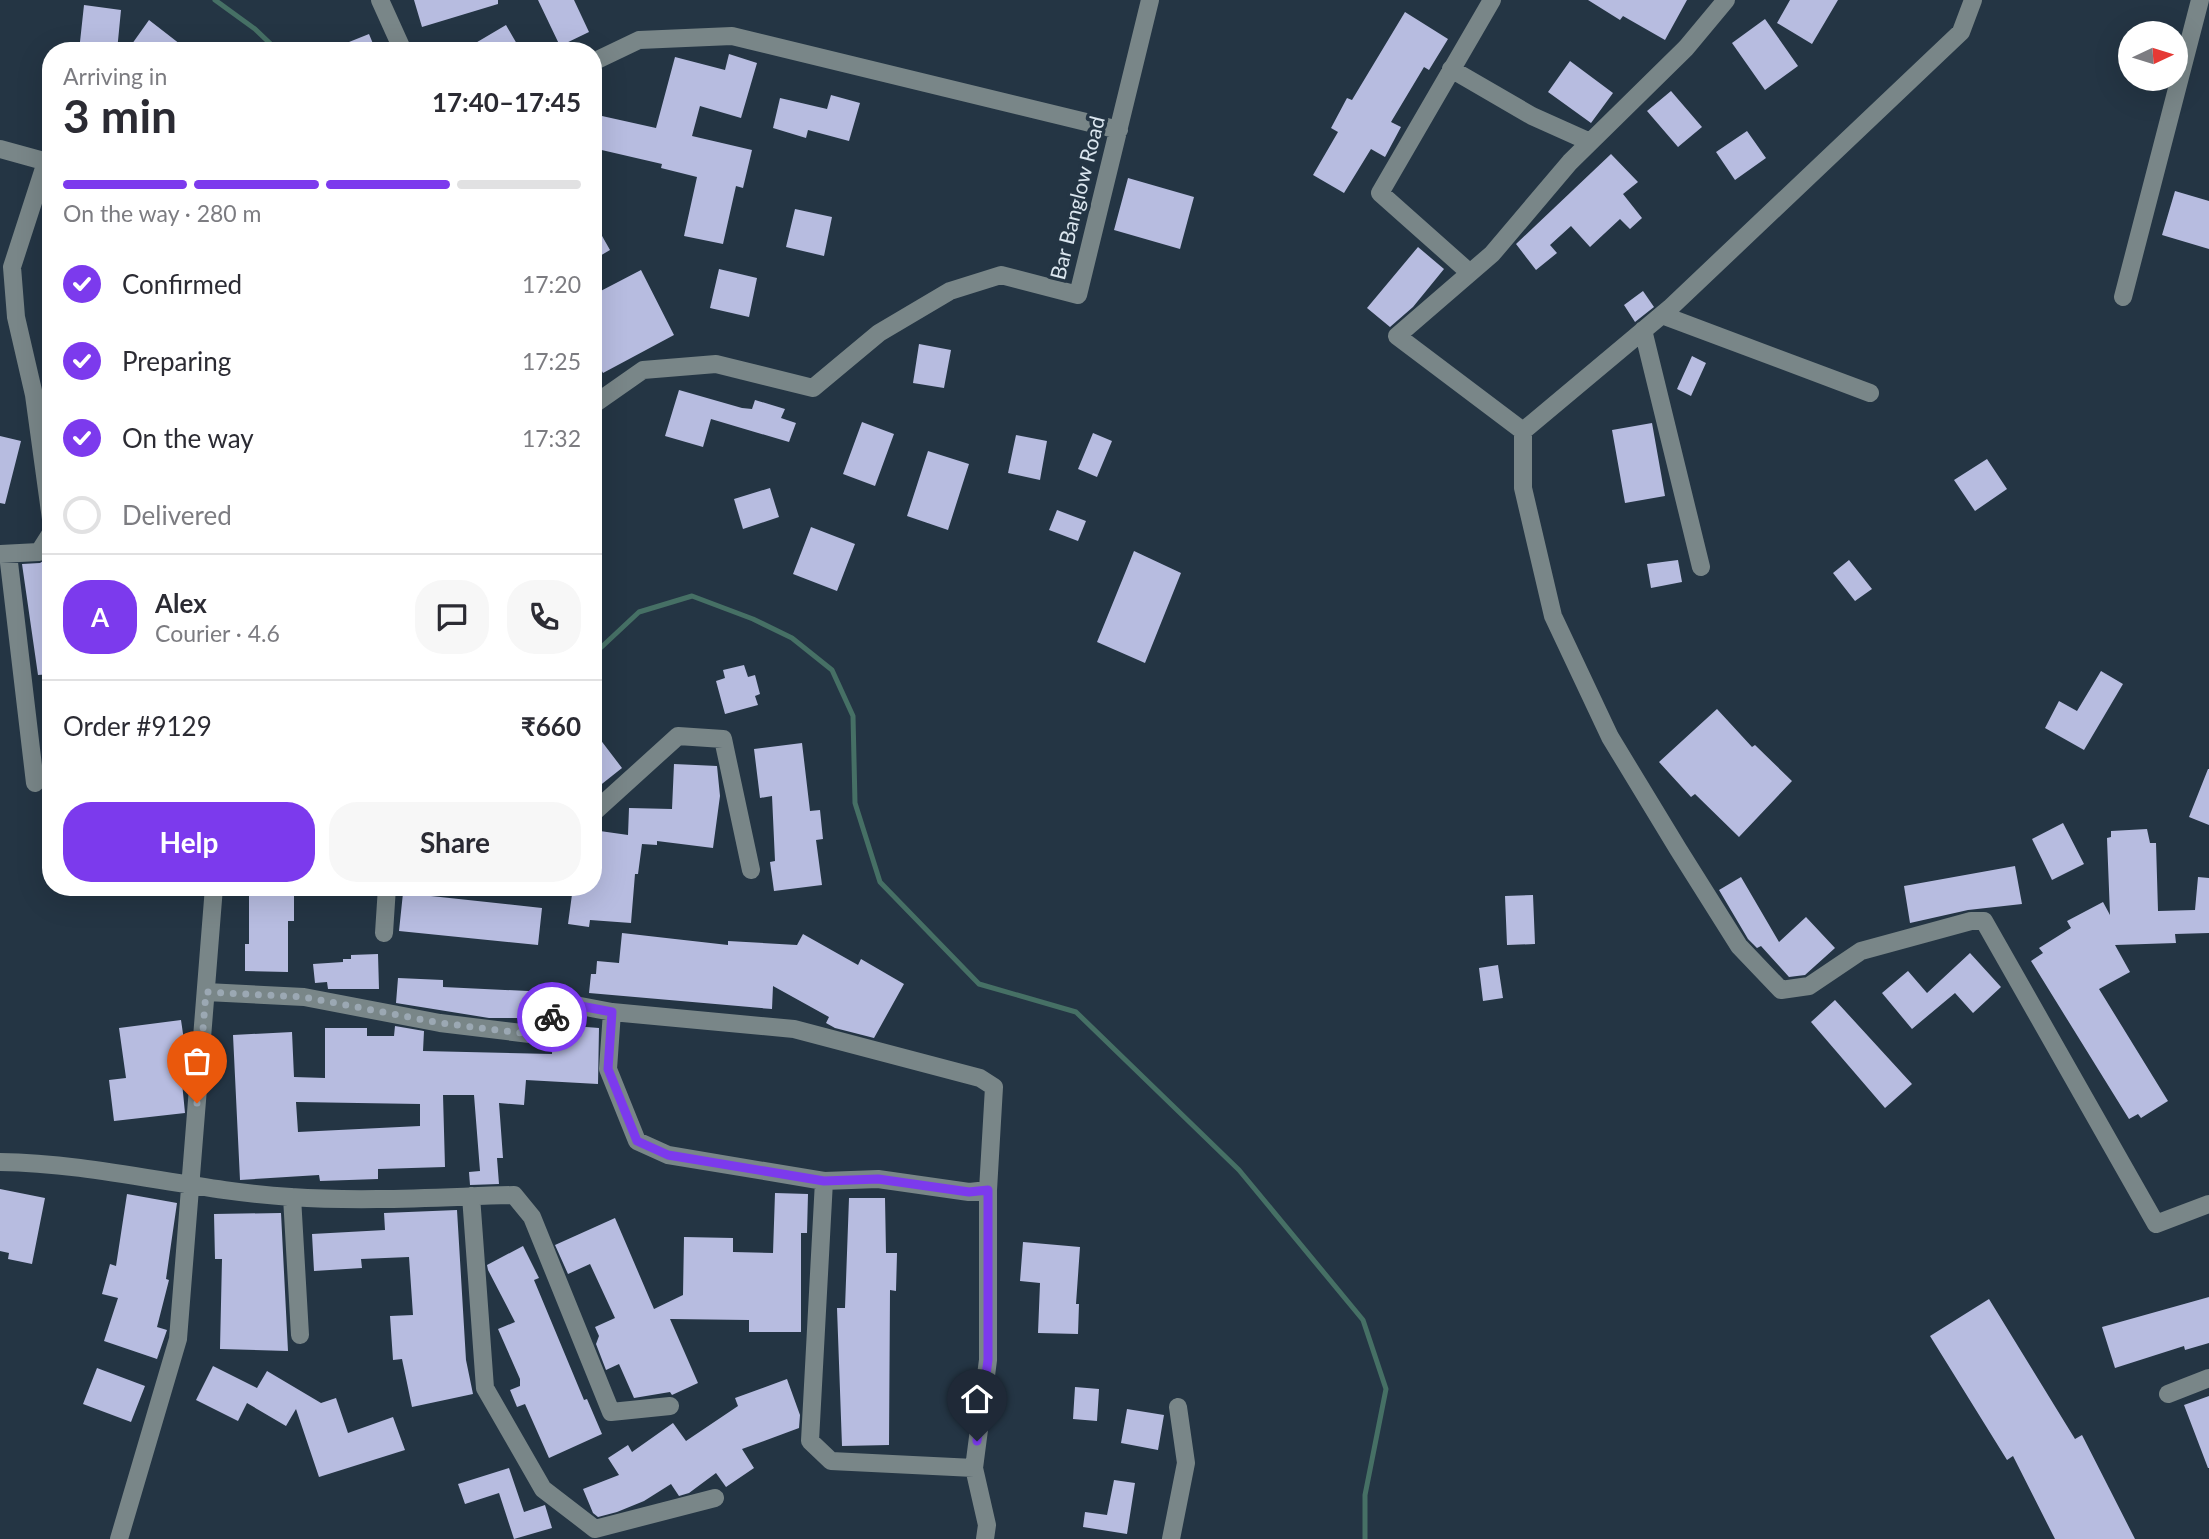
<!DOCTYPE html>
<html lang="en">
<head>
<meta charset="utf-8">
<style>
	body { margin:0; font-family:Lato,sans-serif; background:#f7f7f7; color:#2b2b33; height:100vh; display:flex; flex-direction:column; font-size:26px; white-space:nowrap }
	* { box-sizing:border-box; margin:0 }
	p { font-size:23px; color:#7c7c81 }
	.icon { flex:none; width:38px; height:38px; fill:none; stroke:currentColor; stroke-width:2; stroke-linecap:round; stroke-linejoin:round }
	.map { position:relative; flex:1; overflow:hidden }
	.sheet { position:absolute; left:42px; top:42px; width:560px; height:854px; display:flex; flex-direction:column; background:#fff; border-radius:28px; box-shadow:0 7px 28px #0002 }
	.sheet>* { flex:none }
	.needle { width:46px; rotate:86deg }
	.tools { position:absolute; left:2118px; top:21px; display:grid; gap:14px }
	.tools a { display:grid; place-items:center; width:70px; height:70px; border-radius:50%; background:#fff; box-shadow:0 7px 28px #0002; font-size:35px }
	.pin { position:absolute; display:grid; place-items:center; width:60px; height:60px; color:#fff; margin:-72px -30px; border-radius:50% 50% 50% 0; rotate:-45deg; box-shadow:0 0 7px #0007 }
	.pin .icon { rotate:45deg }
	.courier { position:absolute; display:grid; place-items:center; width:70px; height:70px; margin:-35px; border:5px solid #7c3aed; border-radius:50%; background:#fff; color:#222; box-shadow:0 2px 9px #0007 }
	.overview em { font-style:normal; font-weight:700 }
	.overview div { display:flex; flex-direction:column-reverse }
	.overview { display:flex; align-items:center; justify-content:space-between; height:119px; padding:0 21px }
	h1 { font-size:46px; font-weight:700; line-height:52px }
	.bar { display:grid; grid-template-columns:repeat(4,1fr); gap:10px 7px; align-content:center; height:84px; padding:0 21px }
	.bar i { height:9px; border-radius:5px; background:#e1e1e2 }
	.bar .on { background:#7c3aed }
	.bar p { grid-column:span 4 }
	.line { display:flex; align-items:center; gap:18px; padding:0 21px; border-top:2px solid #e1e1e2 }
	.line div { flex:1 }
	.round { display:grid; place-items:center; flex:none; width:74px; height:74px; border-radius:28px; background:#f7f7f7 }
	ol { padding:0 21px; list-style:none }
	li { display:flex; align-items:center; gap:21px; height:77px }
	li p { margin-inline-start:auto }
	li .icon { padding:7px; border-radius:50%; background:#7c3aed; color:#fff; stroke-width:4 }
	li:last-child { color:#7c7c81 }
	li i { width:38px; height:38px; border:4px solid #e1e1e2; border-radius:50% }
	.cta { display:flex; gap:14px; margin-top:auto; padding:14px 21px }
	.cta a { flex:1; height:80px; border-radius:28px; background:#7c3aed; color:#fff; font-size:28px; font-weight:700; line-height:80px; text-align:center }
	.cta a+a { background:#f7f7f7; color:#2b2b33 }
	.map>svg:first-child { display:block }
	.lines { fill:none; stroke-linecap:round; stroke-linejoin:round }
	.stream { stroke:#467065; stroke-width:5 }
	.building { fill:#b7bce0; fill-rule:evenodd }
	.minor { stroke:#798688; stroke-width:18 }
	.done { stroke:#9ba8b3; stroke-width:7; stroke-dasharray:0 12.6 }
	.route { stroke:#7c3aed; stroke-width:9 }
	.labels { text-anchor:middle; stroke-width:7; stroke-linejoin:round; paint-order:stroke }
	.street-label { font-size:21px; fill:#dbe6ef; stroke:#243544 }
</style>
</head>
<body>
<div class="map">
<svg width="2209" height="1539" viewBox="0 0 2209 1539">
	<rect width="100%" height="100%" fill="#243544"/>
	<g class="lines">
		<path class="stream" d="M 215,0 L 255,29 L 278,51
			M 593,655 L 639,612 L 692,596 L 753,619 L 792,638 L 832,670 L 853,716 L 855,803 L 880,882 L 979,984 L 1076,1012 L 1239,1170 L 1363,1320 L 1386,1389 L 1365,1495 L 1365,1539"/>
	</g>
	<path class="building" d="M 414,0 L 498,0 L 498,4 L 422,27 Z
		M 538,0 L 574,0 L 589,32 L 560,46 Z
		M 1588,0 L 1687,0 L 1665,40 L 1623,16 L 1620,20 Z
		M 1790,0 L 1838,0 L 1812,44 L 1777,23 Z
		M 84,5 L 121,10 L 117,51 L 79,51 Z
		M 1405,12 L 1448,39 L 1429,70 L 1424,67 L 1391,122 L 1401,127 L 1385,157 L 1371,149 L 1344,193 L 1313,175 L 1338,132 L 1331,128 L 1347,98 L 1352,100 Z
		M 1765,19 L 1798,66 L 1765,90 L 1732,43 Z
		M 149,20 L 189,51 L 127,51 Z
		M 506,25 L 521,51 L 462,51 Z
		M 369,34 L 376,51 L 329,51 L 329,50 Z
		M 729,54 L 757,63 L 741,118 L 700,106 L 692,136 L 752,150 L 743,188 L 736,186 L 723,244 L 684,236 L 697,177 L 661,168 L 662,164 L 593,148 L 593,114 L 656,128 L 675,57 L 725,70 Z
		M 1570,61 L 1613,93 L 1591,123 L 1548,92 Z
		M 1671,91 L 1702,127 L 1678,147 L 1647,111 Z
		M 831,95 L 860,103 L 849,141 L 808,130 L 806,138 L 773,128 L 780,98 L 827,109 Z
		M 1747,131 L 1766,158 L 1735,180 L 1716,152 Z
		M 1611,154 L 1638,182 L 1623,194 L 1642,218 L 1630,229 L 1620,219 L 1590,247 L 1571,226 L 1550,245 L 1557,253 L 1536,270 L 1516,244 Z
		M 1128,178 L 1194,197 L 1180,249 L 1114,230 Z
		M 2175,191 L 2209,201 L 2209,249 L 2162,235 Z
		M 795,209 L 832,217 L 824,256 L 786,247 Z
		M 593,220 L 610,250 L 593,260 Z
		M 1418,247 L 1444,269 L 1413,307 L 1390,327 L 1367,308 Z
		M 719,269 L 757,278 L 749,317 L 710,308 Z
		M 641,270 L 674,335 L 603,373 L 593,355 L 593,295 Z
		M 1643,291 L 1654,307 L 1635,322 L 1624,305 Z
		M 919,344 L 951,350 L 944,388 L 913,383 Z
		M 1692,356 L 1706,363 L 1691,396 L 1677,389 Z
		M 679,390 L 742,408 L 752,409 L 755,400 L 785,409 L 781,418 L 796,423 L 789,442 L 711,419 L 703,447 L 665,436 Z
		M 862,422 L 894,434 L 875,486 L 843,474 Z
		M 1652,423 L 1665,496 L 1625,503 L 1612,430 Z
		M 1093,433 L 1112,441 L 1097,477 L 1078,469 Z
		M 1016,435 L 1047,441 L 1040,480 L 1008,473 Z
		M 0,436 L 21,441 L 5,504 L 0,503 Z
		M 928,451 L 969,464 L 948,530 L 907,516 Z
		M 1987,459 L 2007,489 L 1975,511 L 1954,480 Z
		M 770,488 L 779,517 L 743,529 L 734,499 Z
		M 1057,510 L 1086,521 L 1078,541 L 1049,530 Z
		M 811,527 L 855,544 L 837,591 L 793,574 Z
		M 1134,551 L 1181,573 L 1145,663 L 1097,642 Z
		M 51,556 L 51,674 L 38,675 L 22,564 L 40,563 Z
		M 1678,560 L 1682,582 L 1651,588 L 1647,564 Z
		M 1849,560 L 1872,589 L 1855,601 L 1833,573 Z
		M 744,665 L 748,677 L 755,675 L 760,694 L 755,696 L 758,705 L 725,714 L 716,681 L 725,678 L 723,670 Z
		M 2101,671 L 2123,684 L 2084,750 L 2045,728 L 2059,701 L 2077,711 Z
		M 1717,709 L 1752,747 L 1755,745 L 1792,781 L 1739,837 L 1695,794 L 1691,797 L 1659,762 Z
		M 593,730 L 622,768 L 593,791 Z
		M 802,743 L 810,811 L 820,810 L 823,839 L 816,840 L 822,885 L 774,891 L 770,862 L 775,861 L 772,796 L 760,798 L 754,749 Z
		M 674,764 L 717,766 L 720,796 L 713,848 L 657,841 L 657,845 L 642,844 L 638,874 L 635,874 L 631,923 L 590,920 L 589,927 L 568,924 L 573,887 L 593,887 L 593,843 L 599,843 L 600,831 L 628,835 L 629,808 L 672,809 Z
		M 2208,769 L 2209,769 L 2209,825 L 2189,817 Z
		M 2063,823 L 2084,864 L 2052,880 L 2032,839 Z
		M 2147,829 L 2150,843 L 2156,843 L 2158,911 L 2195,910 L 2198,877 L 2209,878 L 2209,933 L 2175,934 L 2176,943 L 2115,945 L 2130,972 L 2099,989 L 2168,1101 L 2141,1118 L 2138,1114 L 2129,1119 L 2031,961 L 2043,953 L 2039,948 L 2071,928 L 2067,921 L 2103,902 L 2110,915 L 2107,838 L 2111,837 L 2111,831 Z
		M 2015,866 L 2022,904 L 1968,910 L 1910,923 L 1904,886 Z
		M 1741,877 L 1779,942 L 1806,917 L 1835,948 L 1805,975 L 1789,977 L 1761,946 L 1757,948 L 1748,939 L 1719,890 Z
		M 403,893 L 542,908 L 538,945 L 399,931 Z
		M 249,894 L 294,894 L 294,921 L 288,921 L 288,972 L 245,971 L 245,944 L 249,944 Z
		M 1533,895 L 1535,944 L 1507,945 L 1505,896 Z
		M 622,933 L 728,945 L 728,941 L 797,945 L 803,934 L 858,965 L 861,959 L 904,984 L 874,1038 L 835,1028 L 826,1023 L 829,1017 L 773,986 L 772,1009 L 589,993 L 591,974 L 596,974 L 597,961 L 619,963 Z
		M 1970,953 L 2001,987 L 1973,1013 L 1955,993 L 1912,1029 L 1882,993 L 1908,971 L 1927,993 Z
		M 378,954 L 379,989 L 328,989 L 327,982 L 315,983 L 313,964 L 343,962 L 343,959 L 351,959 L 351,955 Z
		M 1498,965 L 1503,998 L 1483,1001 L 1479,968 Z
		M 398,978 L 443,980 L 443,987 L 548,992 L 547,1007 L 532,1018 L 489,1018 L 396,1003 Z
		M 1835,1000 L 1912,1084 L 1885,1108 L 1811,1022 Z
		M 181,1020 L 187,1061 L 180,1062 L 185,1113 L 114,1121 L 109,1080 L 126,1078 L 119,1028 Z
		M 561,1025 L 599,1028 L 598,1084 L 526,1080 L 524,1105 L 499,1103 L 503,1158 L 497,1158 L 499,1184 L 470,1185 L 469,1172 L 480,1171 L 474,1095 L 443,1095 L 445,1167 L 378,1169 L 378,1179 L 320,1181 L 319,1175 L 240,1180 L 233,1035 L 292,1032 L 294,1077 L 325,1078 L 325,1028 L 367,1028 L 367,1036 L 394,1036 L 395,1026 L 424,1031 L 423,1051 L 552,1054 L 553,1031 ZM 296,1102 L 420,1104 L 420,1126 L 298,1132 Z
		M 0,1189 L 45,1198 L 32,1264 L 8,1259 L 9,1253 L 0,1251 Z
		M 775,1193 L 808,1194 L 807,1233 L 801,1233 L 801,1332 L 749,1332 L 749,1320 L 670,1319 L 698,1383 L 672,1395 L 670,1392 L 634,1398 L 619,1364 L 606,1370 L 596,1344 L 599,1336 L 595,1327 L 615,1318 L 590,1264 L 568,1274 L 555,1245 L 615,1218 L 654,1309 L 683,1295 L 684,1237 L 733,1238 L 733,1252 L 773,1253 Z
		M 127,1194 L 177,1203 L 166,1279 L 169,1280 L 157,1327 L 167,1330 L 157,1359 L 104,1341 L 118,1298 L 102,1294 L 110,1264 L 116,1266 Z
		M 849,1198 L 885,1198 L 886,1253 L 897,1253 L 896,1291 L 890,1290 L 889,1445 L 842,1446 L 837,1308 L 845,1308 Z
		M 457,1210 L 466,1360 L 473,1394 L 412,1407 L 402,1359 L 393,1360 L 390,1316 L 413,1315 L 409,1257 L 361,1259 L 362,1268 L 314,1271 L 312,1234 L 385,1230 L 384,1213 Z
		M 281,1213 L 288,1351 L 220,1349 L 222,1259 L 215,1259 L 214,1214 Z
		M 1023,1242 L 1080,1247 L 1076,1304 L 1079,1304 L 1078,1334 L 1038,1333 L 1040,1283 L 1020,1281 Z
		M 523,1246 L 539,1278 L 534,1280 L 584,1400 L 587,1399 L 602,1434 L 549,1458 L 525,1404 L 517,1407 L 510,1390 L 520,1386 L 520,1379 L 498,1329 L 515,1322 L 488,1270 L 487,1265 Z
		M 2209,1297 L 2209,1343 L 2185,1350 L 2184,1346 L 2115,1368 L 2102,1327 Z
		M 1989,1299 L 2075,1439 L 2082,1435 L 2135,1539 L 2055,1539 L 2013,1456 L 2007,1460 L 1930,1336 Z
		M 213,1366 L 257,1388 L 267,1371 L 321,1403 L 336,1398 L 348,1433 L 393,1417 L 405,1450 L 319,1477 L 296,1409 L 286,1426 L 247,1403 L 238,1421 L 196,1400 Z
		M 97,1368 L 145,1386 L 131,1422 L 83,1404 Z
		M 787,1379 L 800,1415 L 799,1428 L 742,1449 L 754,1468 L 726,1487 L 716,1473 L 689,1493 L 679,1496 L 671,1484 L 644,1501 L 617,1512 L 598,1517 L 593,1513 L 583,1489 L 619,1475 L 608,1458 L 628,1445 L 632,1452 L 673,1423 L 686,1441 L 738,1406 L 735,1398 Z
		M 1075,1387 L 1099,1389 L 1097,1421 L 1073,1419 Z
		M 2209,1396 L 2209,1468 L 2208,1468 L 2184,1405 Z
		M 1127,1409 L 1164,1415 L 1158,1450 L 1121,1443 Z
		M 509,1468 L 524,1512 L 545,1505 L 552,1528 L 514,1539 L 499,1493 L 465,1504 L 458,1484 Z
		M 1114,1480 L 1135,1483 L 1127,1534 L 1083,1527 L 1085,1512 L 1107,1515 Z"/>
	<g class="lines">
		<path class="minor" d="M 380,0 L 403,51
			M 1973,0 L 1961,32 L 1670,308 L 1523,431 L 1523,488 L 1553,616 L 1610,737 L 1678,849 L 1739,946 L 1781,990 L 1809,986 L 1861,951 L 1971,921 L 1984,921 L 2156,1224 L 2209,1204
			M 593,62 L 639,40 L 732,36 L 1119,130
			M 1451,69 L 1532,116 L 1590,142
			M 0,149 L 51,163
			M 46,162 L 12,267 L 16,317 L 34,395 L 51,519
			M 1470,273 L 1380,193 L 1492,0
			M 2123,297 L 2200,0
			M 1662,315 L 1870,393
			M 1643,330 L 1701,567
			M 593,405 L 643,370 L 716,364 L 813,388 L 879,333 L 950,291 L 1001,275 L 1078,295 L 1150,0
			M 1523,431 L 1397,336 L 1492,254 L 1570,162 L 1686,48 L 1726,0
			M 0,554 L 39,552 L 51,533
			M 8,554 L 35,783
			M 593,813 L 678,736 L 723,739 L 751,870
			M 384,933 L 387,887
			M 206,992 L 304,997 L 440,1023 L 530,1034 L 570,1004 L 612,1012 L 794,1029 L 980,1078 L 994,1087 L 988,1190 L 988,1360 L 974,1468 L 987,1525 L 985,1539
			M 612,1012 L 608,1069 L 637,1141 L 668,1155 L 824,1181 L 878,1179 L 969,1192 L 988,1190
			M 0,1162 C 97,1163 193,1191 291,1197 C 364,1202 441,1197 514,1195 L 532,1217 L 611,1412 L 670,1406
			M 824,1181 L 810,1441 L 831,1461 L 974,1468
			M 471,1196 L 485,1388 L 543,1489 L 595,1529 L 715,1498
			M 292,1197 L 300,1335
			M 2168,1394 L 2209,1378
			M 119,1539 L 178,1339 L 214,887
			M 1171,1539 L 1186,1463 L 1178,1407"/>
	</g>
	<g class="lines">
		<path class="done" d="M 197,1103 L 206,992 L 304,997 L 440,1023 L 530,1034 L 552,1017"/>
		<path class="route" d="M 552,1017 L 570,1004 L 612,1012 L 608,1069 L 637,1141 L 668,1155 L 824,1181 L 878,1179 L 969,1192 L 988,1190 L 988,1360 L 977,1441"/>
	</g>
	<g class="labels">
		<g class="street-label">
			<text transform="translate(1078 198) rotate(-76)" y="7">Bar Banglow Road</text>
		</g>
	</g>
</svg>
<div class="tools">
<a><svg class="needle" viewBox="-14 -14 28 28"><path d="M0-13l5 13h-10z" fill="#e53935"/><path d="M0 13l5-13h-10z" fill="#7c7c81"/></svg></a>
</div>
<div class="pin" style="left:197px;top:1103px;background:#ea580c"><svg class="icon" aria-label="bag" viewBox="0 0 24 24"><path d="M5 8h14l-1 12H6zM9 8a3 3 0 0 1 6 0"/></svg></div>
<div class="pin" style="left:977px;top:1441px;background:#1f2937"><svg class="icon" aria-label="home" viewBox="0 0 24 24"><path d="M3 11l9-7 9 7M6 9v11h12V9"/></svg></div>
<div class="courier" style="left:552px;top:1017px"><svg class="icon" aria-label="bike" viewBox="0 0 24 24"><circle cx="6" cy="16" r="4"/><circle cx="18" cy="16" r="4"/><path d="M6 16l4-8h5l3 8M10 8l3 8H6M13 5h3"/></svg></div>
<section class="sheet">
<div class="overview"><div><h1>3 min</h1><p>Arriving in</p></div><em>17:40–17:45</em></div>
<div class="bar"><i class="on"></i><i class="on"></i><i class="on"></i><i></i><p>On the way · 280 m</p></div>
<ol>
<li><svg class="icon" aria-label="check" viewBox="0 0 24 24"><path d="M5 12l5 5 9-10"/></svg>Confirmed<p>17:20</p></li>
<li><svg class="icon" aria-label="check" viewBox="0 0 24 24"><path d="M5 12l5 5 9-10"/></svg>Preparing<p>17:25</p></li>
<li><svg class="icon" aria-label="check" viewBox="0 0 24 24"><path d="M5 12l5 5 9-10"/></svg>On the way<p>17:32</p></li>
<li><i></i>Delivered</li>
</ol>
<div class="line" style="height:126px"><b class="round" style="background:#7c3aed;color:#fff">A</b><div><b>Alex</b><p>Courier · 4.6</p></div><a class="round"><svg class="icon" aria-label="chat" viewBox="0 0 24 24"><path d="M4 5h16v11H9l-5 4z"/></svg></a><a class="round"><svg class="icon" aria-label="phone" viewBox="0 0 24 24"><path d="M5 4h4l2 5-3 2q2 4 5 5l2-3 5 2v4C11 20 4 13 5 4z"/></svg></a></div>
<div class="line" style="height:91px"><div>Order #9129</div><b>₹660</b></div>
<div class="cta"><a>Help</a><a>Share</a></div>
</section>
</div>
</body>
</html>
